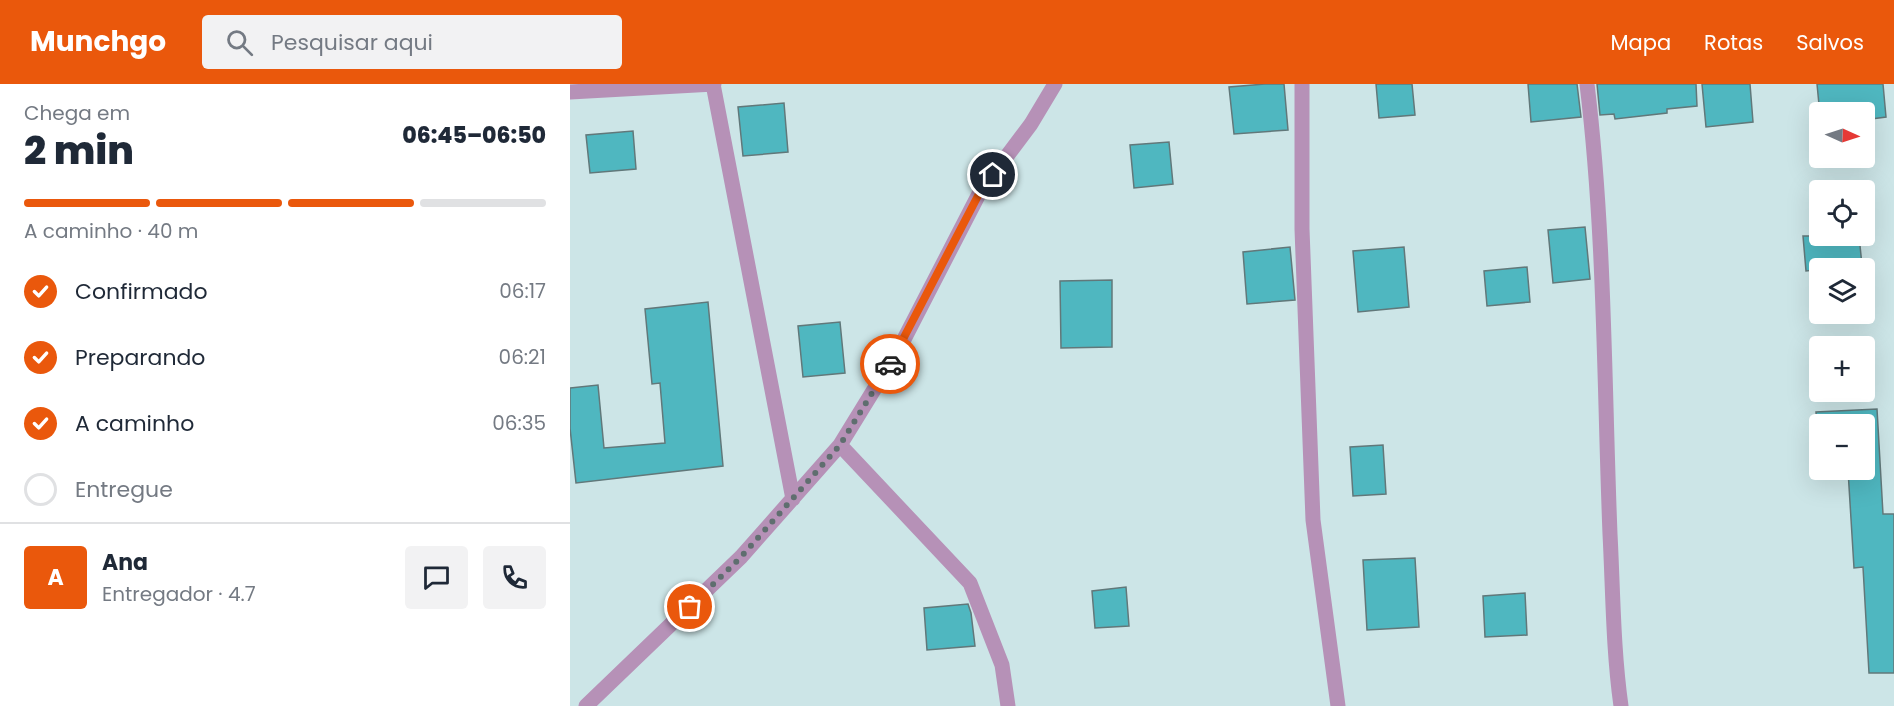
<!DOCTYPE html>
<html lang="pt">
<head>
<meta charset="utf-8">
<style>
	body { margin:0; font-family:Poppins,sans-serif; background:#f2f2f3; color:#1f2937; height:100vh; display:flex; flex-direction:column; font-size:22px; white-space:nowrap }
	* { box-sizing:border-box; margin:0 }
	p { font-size:20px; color:#747a83 }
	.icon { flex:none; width:33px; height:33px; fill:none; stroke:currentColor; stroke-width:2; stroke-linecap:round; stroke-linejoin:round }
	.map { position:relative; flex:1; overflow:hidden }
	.details { display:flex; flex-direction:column; background:#fff; width:570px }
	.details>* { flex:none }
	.needle { width:39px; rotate:93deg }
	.fabs { position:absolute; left:1239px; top:18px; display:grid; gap:12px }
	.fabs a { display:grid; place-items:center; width:66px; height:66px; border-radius:6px; background:#fff; box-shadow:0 6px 24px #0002; font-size:30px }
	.pin { position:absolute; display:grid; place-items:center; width:51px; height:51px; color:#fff; margin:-26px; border:3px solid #fff; border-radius:50%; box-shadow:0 2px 6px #0007 }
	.courier { position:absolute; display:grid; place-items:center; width:60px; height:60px; margin:-30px; border:4px solid #ea580c; border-radius:50%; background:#fff; color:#222; box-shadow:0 2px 8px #0007 }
	.head em { font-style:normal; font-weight:800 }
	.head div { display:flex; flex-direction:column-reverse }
	.head { display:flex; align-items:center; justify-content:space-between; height:102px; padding:0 24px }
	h1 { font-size:39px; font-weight:800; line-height:45px }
	.bar { display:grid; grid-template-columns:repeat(4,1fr); gap:9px 6px; align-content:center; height:72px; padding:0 24px }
	.bar i { height:8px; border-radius:4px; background:#e0e1e3 }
	.bar .on { background:#ea580c }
	.bar p { grid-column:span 4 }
	.line { display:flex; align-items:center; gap:15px; padding:0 24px; border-top:2px solid #e0e1e3 }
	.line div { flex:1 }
	.round { display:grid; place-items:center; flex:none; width:63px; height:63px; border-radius:6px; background:#f2f2f3 }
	ol { padding:0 24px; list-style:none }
	li { display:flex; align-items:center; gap:18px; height:66px }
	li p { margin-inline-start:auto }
	li .icon { padding:6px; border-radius:50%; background:#ea580c; color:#fff; stroke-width:4 }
	li:last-child { color:#747a83 }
	li i { width:33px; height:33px; border:3px solid #e0e1e3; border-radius:50% }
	header { display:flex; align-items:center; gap:36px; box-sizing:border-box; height:84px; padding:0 30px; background:#ea580c; color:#fff }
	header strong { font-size:28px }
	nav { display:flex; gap:33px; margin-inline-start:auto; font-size:21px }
	.search { width:420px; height:54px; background:#f2f2f3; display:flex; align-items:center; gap:15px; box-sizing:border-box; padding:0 21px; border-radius:6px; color:#747a83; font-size:22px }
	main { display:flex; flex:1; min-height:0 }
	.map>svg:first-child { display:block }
	.building { fill:#4fb7c0; stroke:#61787a; stroke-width:1.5 }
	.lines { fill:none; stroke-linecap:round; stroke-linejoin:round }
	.minor { stroke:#b691b7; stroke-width:15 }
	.done { stroke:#5f6e6f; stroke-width:6; stroke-dasharray:0 10.8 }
	.route { stroke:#ea580c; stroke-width:8 }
</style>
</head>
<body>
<header>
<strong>Munchgo</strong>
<div class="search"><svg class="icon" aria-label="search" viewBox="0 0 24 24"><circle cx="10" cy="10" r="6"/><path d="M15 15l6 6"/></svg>Pesquisar aqui</div>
<nav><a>Mapa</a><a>Rotas</a><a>Salvos</a></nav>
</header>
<main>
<section class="details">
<div class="head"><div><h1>2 min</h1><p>Chega em</p></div><em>06:45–06:50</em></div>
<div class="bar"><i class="on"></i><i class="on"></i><i class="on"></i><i></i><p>A caminho · 40 m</p></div>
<ol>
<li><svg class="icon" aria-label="check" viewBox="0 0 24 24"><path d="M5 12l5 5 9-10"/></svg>Confirmado<p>06:17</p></li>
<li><svg class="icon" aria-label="check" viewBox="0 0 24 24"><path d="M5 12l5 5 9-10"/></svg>Preparando<p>06:21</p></li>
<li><svg class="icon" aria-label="check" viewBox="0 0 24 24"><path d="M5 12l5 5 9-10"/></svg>A caminho<p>06:35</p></li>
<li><i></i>Entregue</li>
</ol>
<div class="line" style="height:108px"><b class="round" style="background:#ea580c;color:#fff">A</b><div><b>Ana</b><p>Entregador · 4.7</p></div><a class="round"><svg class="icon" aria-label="chat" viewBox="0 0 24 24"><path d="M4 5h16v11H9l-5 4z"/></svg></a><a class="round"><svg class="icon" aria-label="phone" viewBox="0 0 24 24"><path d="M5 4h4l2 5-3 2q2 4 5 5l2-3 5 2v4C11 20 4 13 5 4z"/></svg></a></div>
</section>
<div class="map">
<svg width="1324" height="622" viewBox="0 0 1324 622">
	<rect width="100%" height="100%" fill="#cce5e7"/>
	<path class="building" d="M 695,0 L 714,0 L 718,46 L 664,50 L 659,3 Z
		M 806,0 L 842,0 L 845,31 L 809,34 Z
		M 958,0 L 1007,0 L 1011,33 L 961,38 Z
		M 1027,0 L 1126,0 L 1127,22 L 1097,25 L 1097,29 L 1045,35 L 1044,30 L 1030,31 Z
		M 1132,0 L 1180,0 L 1183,38 L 1136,43 Z
		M 1247,0 L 1313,0 L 1316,33 L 1294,36 L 1294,28 L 1250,28 L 1250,31 Z
		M 214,19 L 218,68 L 173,72 L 168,23 Z
		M 63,47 L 66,85 L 20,89 L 16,51 Z
		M 599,58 L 603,100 L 564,104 L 560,61 Z
		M 1015,143 L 1020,195 L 983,199 L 978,146 Z
		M 1233,152 L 1289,152 L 1292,181 L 1236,187 Z
		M 720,163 L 725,216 L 677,220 L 673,168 Z
		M 834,163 L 839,223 L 788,228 L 783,167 Z
		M 957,183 L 960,218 L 917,222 L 914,187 Z
		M 542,196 L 542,263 L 491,264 L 490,197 Z
		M 138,218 L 153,382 L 6,399 L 0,344 L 0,304 L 28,301 L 34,364 L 95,359 L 90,299 L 82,300 L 75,225 Z
		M 270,238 L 275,289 L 233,293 L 228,242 Z
		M 1307,325 L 1313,430 L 1324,430 L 1324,589 L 1299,589 L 1293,483 L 1284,484 L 1278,386 L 1294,386 L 1294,340 L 1250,340 L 1249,377 L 1246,328 Z
		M 813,361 L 816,410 L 783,412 L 780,363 Z
		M 845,474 L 849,543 L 797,546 L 793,476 Z
		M 556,503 L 559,542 L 525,544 L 522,507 Z
		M 955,509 L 957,551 L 915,553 L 913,512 Z
		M 398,520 L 401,529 L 405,562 L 357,566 L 354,524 Z"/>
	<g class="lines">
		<path class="minor" d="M 143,0 L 223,415
			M 732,0 L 732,145 L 743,436 L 768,622
			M 1017,0 C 1035,149 1034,299 1040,450 C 1043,507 1043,565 1051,622
			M 0,8 L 144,0
			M 270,361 L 400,499 L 432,581 L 438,622
			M 16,622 L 171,473 L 270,361 L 329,265 L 410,108 L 461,40 L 485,0"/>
	</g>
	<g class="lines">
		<path class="done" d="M 120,523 L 171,473 L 270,361 L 320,280"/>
		<path class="route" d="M 320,280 L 410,108 L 423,91"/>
	</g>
</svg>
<div class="fabs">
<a><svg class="needle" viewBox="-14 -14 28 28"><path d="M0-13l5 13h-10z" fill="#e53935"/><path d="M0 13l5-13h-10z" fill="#747a83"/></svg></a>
<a><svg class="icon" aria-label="locate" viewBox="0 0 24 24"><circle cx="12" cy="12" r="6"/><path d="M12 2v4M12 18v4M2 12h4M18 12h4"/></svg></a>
<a><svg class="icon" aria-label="layers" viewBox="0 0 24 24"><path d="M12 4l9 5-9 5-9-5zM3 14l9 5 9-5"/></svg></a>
<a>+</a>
<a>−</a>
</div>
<div class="pin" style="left:120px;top:523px;background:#ea580c"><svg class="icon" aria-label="bag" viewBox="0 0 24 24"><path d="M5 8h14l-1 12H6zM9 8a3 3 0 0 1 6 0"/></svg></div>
<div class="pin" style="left:423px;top:91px;background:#1f2937"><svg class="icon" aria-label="home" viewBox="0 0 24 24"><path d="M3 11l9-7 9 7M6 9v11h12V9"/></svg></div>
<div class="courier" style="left:320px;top:280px"><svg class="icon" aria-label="car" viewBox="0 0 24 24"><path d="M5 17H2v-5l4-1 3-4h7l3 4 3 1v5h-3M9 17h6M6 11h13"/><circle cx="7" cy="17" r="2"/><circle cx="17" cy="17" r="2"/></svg></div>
</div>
</main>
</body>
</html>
